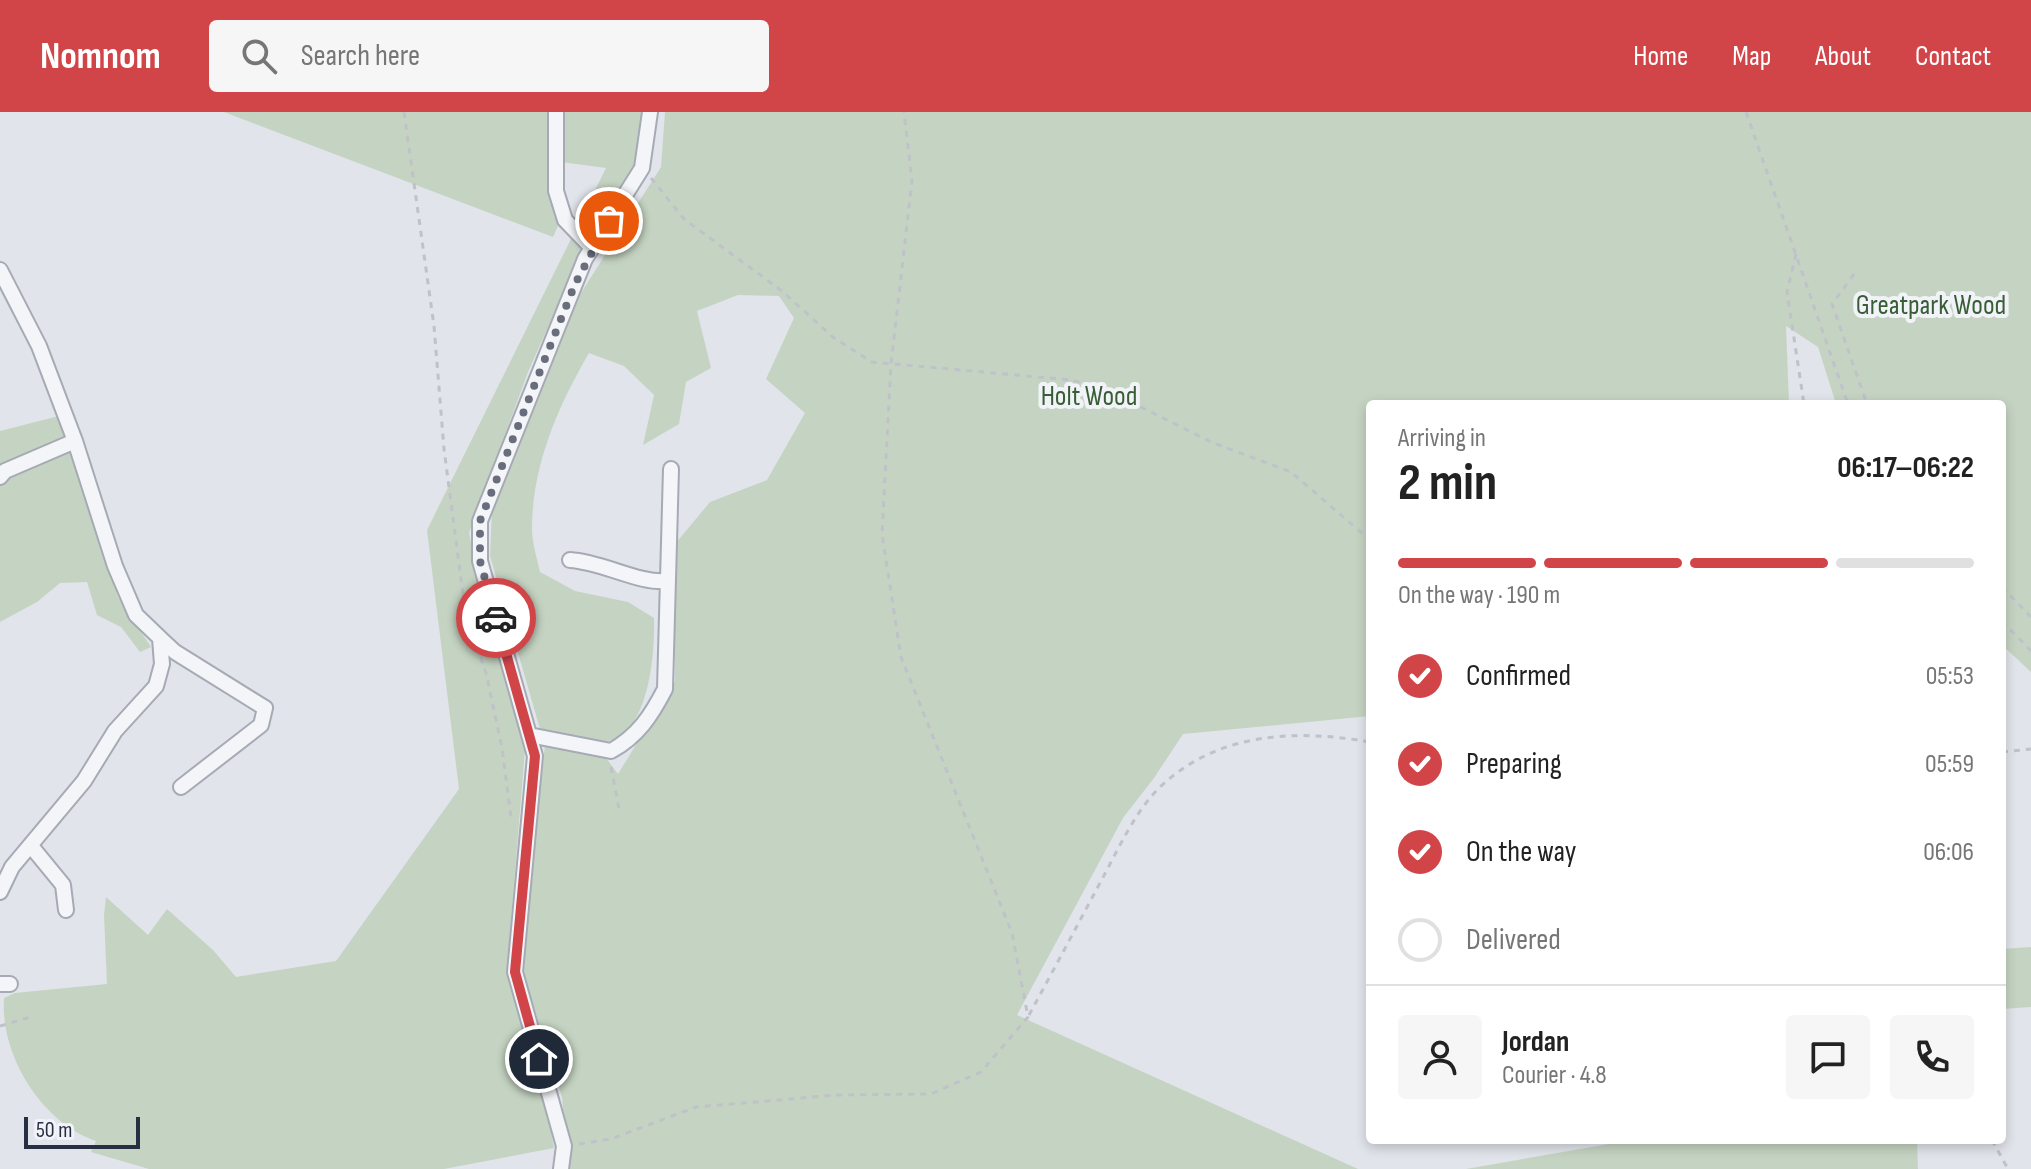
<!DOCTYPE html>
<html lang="en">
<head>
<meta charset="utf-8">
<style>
	body { margin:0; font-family:"Sofia Sans Condensed",sans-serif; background:#f6f6f6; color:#222; height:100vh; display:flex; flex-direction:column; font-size:30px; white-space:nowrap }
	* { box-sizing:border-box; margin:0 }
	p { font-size:26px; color:#767676 }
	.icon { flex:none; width:44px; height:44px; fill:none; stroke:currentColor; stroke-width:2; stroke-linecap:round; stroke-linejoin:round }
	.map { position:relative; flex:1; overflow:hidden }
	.side { position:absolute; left:1366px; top:288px; width:640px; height:744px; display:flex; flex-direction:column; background:#fff; border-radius:8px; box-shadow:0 4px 12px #0003 }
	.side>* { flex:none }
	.scale { position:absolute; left:24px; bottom:20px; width:116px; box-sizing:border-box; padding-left:8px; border:4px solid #292f42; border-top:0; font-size:22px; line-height:28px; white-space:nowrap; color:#292f42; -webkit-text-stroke:6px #f1f3f8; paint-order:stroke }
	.pin { position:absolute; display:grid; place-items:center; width:68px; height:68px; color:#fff; margin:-34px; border:4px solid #fff; border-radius:50%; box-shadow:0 2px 8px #0007 }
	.courier { position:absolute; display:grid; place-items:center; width:80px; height:80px; margin:-40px; border:6px solid #d14549; border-radius:50%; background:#fff; color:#222; box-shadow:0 2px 10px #0007 }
	.headline em { font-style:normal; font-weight:700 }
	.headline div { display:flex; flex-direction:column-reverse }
	.headline { display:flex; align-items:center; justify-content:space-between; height:136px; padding:0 32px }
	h1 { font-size:52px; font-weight:700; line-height:60px }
	.bar { display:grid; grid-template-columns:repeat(4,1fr); gap:12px 8px; align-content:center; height:96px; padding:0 32px }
	.bar i { height:10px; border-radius:6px; background:#e0e0e0 }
	.bar .current { background:#d14549 }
	.bar p { grid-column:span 4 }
	.line { display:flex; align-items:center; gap:20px; padding:0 32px; border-top:2px solid #e0e0e0 }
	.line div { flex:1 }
	.round { display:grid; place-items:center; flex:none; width:84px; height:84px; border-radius:8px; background:#f6f6f6 }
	ol { padding:0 32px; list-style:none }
	li { display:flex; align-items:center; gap:24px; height:88px }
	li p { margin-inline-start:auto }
	li .icon { padding:8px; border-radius:50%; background:#d14549; color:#fff; stroke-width:4 }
	li:last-child { color:#767676 }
	li i { width:44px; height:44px; border:4px solid #e0e0e0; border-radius:50% }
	header { display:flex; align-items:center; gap:48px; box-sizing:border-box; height:112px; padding:0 40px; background:#d14549; color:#fff }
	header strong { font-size:38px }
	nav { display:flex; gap:44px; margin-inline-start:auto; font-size:28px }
	.search { width:560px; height:72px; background:#f6f6f6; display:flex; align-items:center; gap:20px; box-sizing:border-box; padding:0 28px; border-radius:8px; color:#767676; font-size:30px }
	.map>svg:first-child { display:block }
	.green { fill:#c5d4c2 }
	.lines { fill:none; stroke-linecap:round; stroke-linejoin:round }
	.minor-casing { stroke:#a6aab4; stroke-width:18 }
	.path { stroke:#bfc2c9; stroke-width:3; stroke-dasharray:6 6; stroke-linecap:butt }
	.minor { stroke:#f4f5f8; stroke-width:14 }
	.done { stroke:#696e7d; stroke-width:8; stroke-dasharray:0 14.4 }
	.route { stroke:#d14549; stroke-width:10 }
	.labels { text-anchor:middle; stroke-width:8; stroke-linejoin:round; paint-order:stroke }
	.park-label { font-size:28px; fill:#395e36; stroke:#f1f3f8 }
</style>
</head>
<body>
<header>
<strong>Nomnom</strong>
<div class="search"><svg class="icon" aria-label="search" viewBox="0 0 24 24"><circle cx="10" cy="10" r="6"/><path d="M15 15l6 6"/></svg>Search here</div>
<nav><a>Home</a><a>Map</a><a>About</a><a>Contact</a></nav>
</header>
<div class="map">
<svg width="2031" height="1057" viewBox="0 0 2031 1057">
	<rect width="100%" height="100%" fill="#e1e4ea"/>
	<path class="green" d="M 224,0 L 551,0 L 551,60 L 558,114 L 553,125 Z
		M 561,0 L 642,0 L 635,52 L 581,141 L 528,260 L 469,421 L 482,485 L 525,638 L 507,857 L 547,995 L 554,1036 L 444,1057 L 149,1057 L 91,1040 L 96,1029 C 41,1010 0,943 4,886 L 15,881 L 107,872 L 104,803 L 106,785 L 148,823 L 167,797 L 213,838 L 236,865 L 336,849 L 459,677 L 427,418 L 606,56 L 561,50 Z
		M 665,0 L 2031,0 L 2031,560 L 2002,533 L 2002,292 L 1836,292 L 1818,235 L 1786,214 L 1789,292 L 1370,292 L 1370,604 L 1183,622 L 1154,666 L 1123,706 L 1017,903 L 1358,1057 L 568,1057 L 562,985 L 522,857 L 545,632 L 603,642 L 618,662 L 675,569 L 675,432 L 710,390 L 767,368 L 805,301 L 766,267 L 794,206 L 779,184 L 738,183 L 697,199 L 711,256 L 686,270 L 679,312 L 643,333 L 654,283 L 624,254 L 589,241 C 558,294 532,354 532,417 C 532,431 537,446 540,460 L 575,479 L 628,490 L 654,506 C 655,540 650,627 602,630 C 583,631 558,621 540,617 L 490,444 L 492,397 L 579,184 L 661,55 Z
		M 59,304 L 118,485 L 151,535 L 140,540 L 121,515 L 97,503 L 87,470 L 60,471 L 37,490 L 0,510 L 0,319 Z
		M 2031,835 L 2031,895 L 2002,897 L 2002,837 Z
		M 1632,1028 L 1917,1028 L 1918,1057 L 1466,1057 Z"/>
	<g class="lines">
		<g class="minor-casing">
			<path id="minor" d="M 556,0 L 556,79 L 565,108 L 592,136
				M 0,158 L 39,234 L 75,329 L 115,454 L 136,503 L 160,526 L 162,552 L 156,574 L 115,619 L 84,669 L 12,755 L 0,780
				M 0,365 L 5,359 L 75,329
				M 570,448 C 603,450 639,472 667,469
				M 160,526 L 175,540 L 265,596 L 261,613 L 181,675
				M 529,623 L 611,639 C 638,624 651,604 665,577 L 671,357
				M 31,734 L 63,773 L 66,798
				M 0,872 L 10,872
				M 561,1057 L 564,1034 L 515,860 L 535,644 L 480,449 L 480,409 L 585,147 L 642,56 L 650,0"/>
		</g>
		<path class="path" d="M 404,0 L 434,214 L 444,337 L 466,505 L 486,561 L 502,636 L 511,705 L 515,708
			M 1746,0 L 1848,292
			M 651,66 L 684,107 L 782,179 L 834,226 L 872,250 L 1072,268 L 1113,281 L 1211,330 L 1291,360 L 1370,428
			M 1796,142 L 1787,180 L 1804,292
			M 1854,162 L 1832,192 L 1867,292
			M 2002,475 L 2031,505
			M 2002,509 L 2031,539
			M 2002,640 L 2031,637
			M 611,655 L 620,702
			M 1029,903 C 1053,859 1077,814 1101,769 C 1118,738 1134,701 1159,676 C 1217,620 1295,617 1370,630
			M 0,914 L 31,905
			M 1992,1028 L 2008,1057
			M 579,1032 L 611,1027 L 696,995 L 837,983 L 931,982 L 981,960 L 1028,905 L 1012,821 L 901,545 L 882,422 L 891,252 L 912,69 L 904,0"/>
		<use href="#minor" class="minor"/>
	</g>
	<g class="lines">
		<path class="done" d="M 496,506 L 480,449 L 480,409 L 575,172 L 609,109"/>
		<path class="route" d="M 496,506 L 535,644 L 515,860 L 539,947"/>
	</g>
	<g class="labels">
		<g class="park-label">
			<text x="1931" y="202">Greatpark Wood</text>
			<text x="1089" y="293">Holt Wood</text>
		</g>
	</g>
</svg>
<div class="scale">50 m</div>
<div class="pin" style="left:609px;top:109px;background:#ea580c"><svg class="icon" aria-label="bag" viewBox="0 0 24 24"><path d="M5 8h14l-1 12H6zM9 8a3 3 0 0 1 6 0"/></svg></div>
<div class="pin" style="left:539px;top:947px;background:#1f2937"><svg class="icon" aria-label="home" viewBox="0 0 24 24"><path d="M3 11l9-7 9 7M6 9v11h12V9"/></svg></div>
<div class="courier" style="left:496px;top:506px"><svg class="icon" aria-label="car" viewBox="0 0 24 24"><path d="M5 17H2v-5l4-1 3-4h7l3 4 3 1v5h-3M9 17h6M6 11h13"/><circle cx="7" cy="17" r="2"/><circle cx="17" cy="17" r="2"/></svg></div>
<section class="side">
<div class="headline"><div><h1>2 min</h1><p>Arriving in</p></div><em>06:17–06:22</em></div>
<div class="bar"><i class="current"></i><i class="current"></i><i class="current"></i><i></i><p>On the way · 190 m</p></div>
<ol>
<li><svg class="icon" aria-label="check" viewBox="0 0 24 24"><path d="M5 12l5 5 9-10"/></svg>Confirmed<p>05:53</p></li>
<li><svg class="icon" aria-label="check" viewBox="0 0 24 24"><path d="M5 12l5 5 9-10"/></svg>Preparing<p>05:59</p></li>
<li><svg class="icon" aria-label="check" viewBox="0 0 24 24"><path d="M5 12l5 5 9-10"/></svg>On the way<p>06:06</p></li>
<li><i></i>Delivered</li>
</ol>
<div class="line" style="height:144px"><a class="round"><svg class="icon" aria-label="person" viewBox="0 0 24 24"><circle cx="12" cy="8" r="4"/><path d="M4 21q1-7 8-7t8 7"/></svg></a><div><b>Jordan</b><p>Courier · 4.8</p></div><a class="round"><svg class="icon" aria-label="chat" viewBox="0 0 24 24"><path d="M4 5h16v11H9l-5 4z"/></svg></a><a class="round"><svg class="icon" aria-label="phone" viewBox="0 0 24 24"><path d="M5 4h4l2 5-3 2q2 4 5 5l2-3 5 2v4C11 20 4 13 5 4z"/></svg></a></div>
</section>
</div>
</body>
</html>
